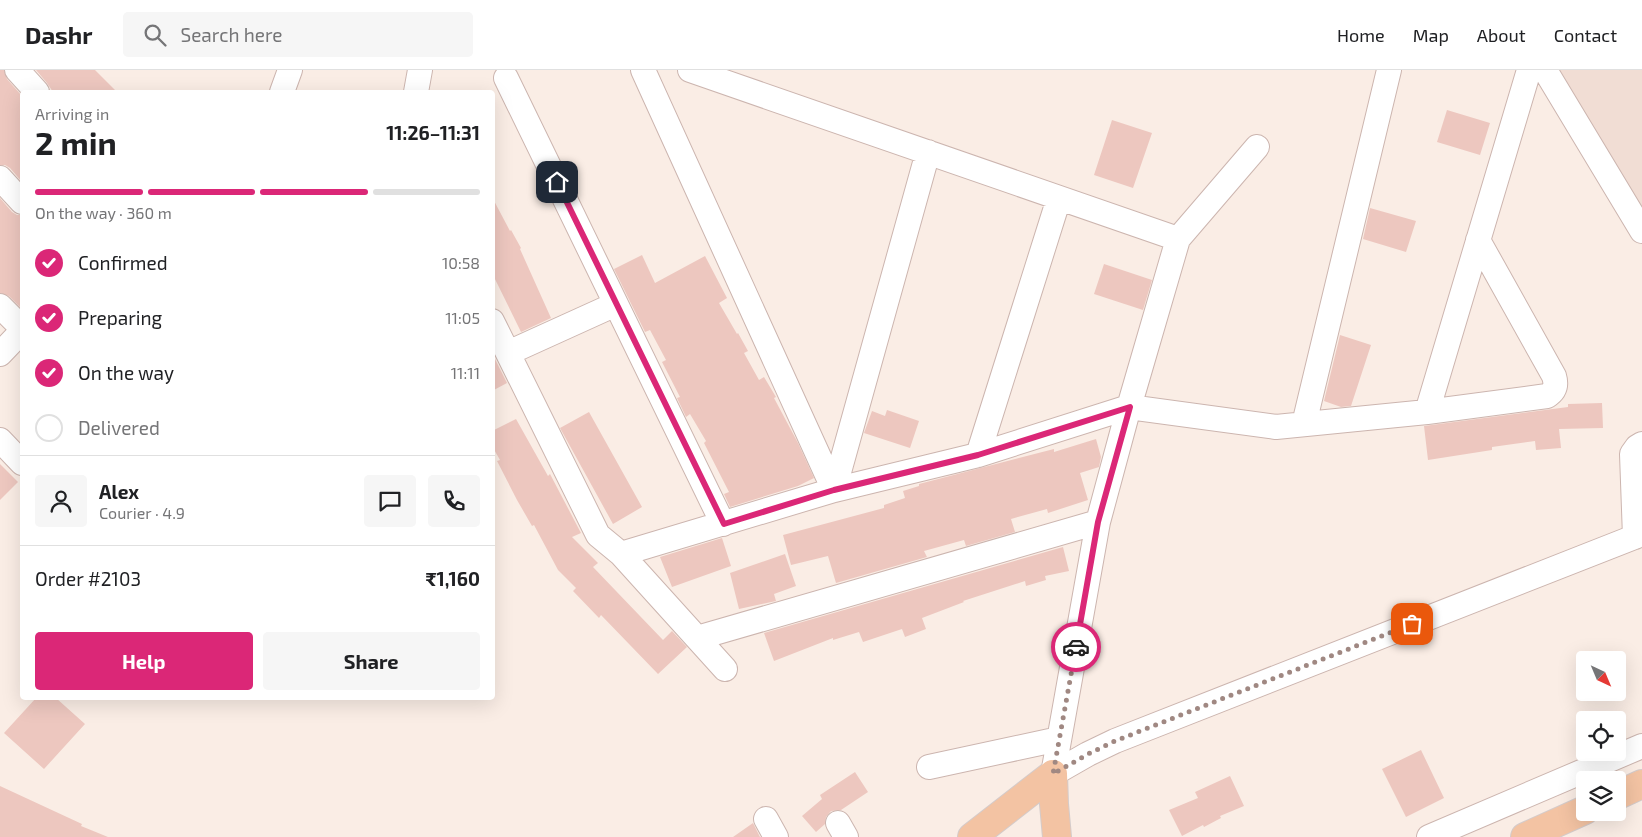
<!DOCTYPE html>
<html lang="en">
<head>
<meta charset="utf-8">
<style>
	body { margin:0; font-family:"Exo 2",sans-serif; background:#f6f6f6; color:#202124; height:100vh; display:flex; flex-direction:column; font-size:19px; white-space:nowrap }
	* { box-sizing:border-box; margin:0 }
	p { font-size:16px; color:#757577 }
	.icon { flex:none; width:28px; height:28px; fill:none; stroke:currentColor; stroke-width:2; stroke-linecap:round; stroke-linejoin:round }
	.map { position:relative; flex:1; overflow:hidden }
	.sheet { position:absolute; left:20px; top:20px; width:475px; height:610px; display:flex; flex-direction:column; background:#fff; border-radius:5px; box-shadow:0 5px 20px #0002 }
	.sheet>* { flex:none }
	.needle { width:32px; rotate:136deg }
	.fabs { position:absolute; left:1576px; top:581px; display:grid; gap:10px }
	.fabs a { display:grid; place-items:center; width:50px; height:50px; border-radius:5px; background:#fff; box-shadow:0 5px 20px #0002; font-size:25px }
	.pin { position:absolute; display:grid; place-items:center; width:42px; height:42px; color:#fff; margin:-21px; border-radius:10px; box-shadow:0 2px 8px #0006 }
	.courier { position:absolute; display:grid; place-items:center; width:50px; height:50px; margin:-25px; border:4px solid #db2777; border-radius:50%; background:#fff; color:#222; box-shadow:0 1px 6px #0007 }
	.head em { font-style:normal; font-weight:700 }
	.head div { display:flex; flex-direction:column-reverse }
	.head { display:flex; align-items:center; justify-content:space-between; height:85px; padding:0 15px }
	h1 { font-size:32px; font-weight:700; line-height:38px }
	.bar { display:grid; grid-template-columns:repeat(4,1fr); gap:8px 5px; align-content:center; height:60px; padding:0 15px }
	.bar i { height:6px; border-radius:4px; background:#e0e0e0 }
	.bar .on { background:#db2777 }
	.bar p { grid-column:span 4 }
	.line { display:flex; align-items:center; gap:12px; padding:0 15px; border-top:1px solid #e0e0e0 }
	.line div { flex:1 }
	.round { display:grid; place-items:center; flex:none; width:52px; height:52px; border-radius:5px; background:#f6f6f6 }
	ol { padding:0 15px; list-style:none }
	li { display:flex; align-items:center; gap:15px; height:55px }
	li p { margin-inline-start:auto }
	li .icon { padding:5px; border-radius:50%; background:#db2777; color:#fff; stroke-width:4 }
	li:last-child { color:#757577 }
	li i { width:28px; height:28px; border:2px solid #e0e0e0; border-radius:50% }
	.cta { display:flex; gap:10px; margin-top:auto; padding:10px 15px }
	.cta a { flex:1; height:58px; border-radius:5px; background:#db2777; color:#fff; font-size:20px; font-weight:700; line-height:58px; text-align:center }
	.cta a+a { background:#f6f6f6; color:#202124 }
	header { display:flex; align-items:center; gap:30px; box-sizing:border-box; height:70px; padding:0 25px; background:#fff; border-bottom:1px solid #e0e0e0 }
	header strong { font-size:24px }
	nav { display:flex; gap:28px; margin-inline-start:auto; font-size:18px }
	.search { width:350px; height:45px; background:#f6f6f6; display:flex; align-items:center; gap:12px; box-sizing:border-box; padding:0 18px; border-radius:5px; color:#757577; font-size:19px }
	.map>svg:first-child { display:block }
	.residential { fill:#f1ddd4 }
	.building { fill:#edc7bf }
	.lines { fill:none; stroke-linecap:round; stroke-linejoin:round }
	.minor-casing { stroke:#ccb5af; stroke-width:26 }
	.major-casing { stroke:#d4cbca; stroke-width:30 }
	.minor { stroke:#fff; stroke-width:24 }
	.major { stroke:#f3c3a3; stroke-width:28 }
	.done { stroke:#a08882; stroke-width:5; stroke-dasharray:0 9 }
	.route { stroke:#db2777; stroke-width:6 }
</style>
</head>
<body>
<header>
<strong>Dashr</strong>
<div class="search"><svg class="icon" aria-label="search" viewBox="0 0 24 24"><circle cx="10" cy="10" r="6"/><path d="M15 15l6 6"/></svg>Search here</div>
<nav><a>Home</a><a>Map</a><a>About</a><a>Contact</a></nav>
</header>
<div class="map">
<svg width="1642" height="767" viewBox="0 0 1642 767">
	<rect width="100%" height="100%" fill="#faede5"/>
	<path class="residential" d="M 1555,0 L 1642,0 L 1642,149 Z"/>
	<path class="building" d="M 0,0 L 4,0 L 7,9 L 22,26 L 22,112 L 10,98 L 5,95 L 0,95 Z
		M 36,0 L 95,0 L 117,22 L 53,22 L 47,13 Z
		M 1447,40 L 1490,53 L 1480,85 L 1437,72 Z
		M 1112,50 L 1152,63 L 1133,118 L 1094,105 Z
		M 492,127 L 510,161 L 511,160 L 521,178 L 520,179 L 551,248 L 521,262 L 492,203 Z
		M 0,128 L 12,142 L 17,145 L 22,145 L 22,239 L 9,226 L 0,223 Z
		M 1370,138 L 1416,151 L 1406,182 L 1363,169 Z
		M 642,185 L 655,213 L 705,186 L 727,228 L 719,233 L 737,264 L 738,263 L 748,281 L 744,283 L 759,310 L 764,307 L 776,327 L 774,328 L 798,373 L 814,408 L 798,416 L 730,437 L 724,424 L 729,422 L 704,373 L 706,371 L 690,344 L 686,347 L 677,328 L 680,327 L 662,292 L 666,290 L 650,260 L 645,262 L 614,199 Z
		M 1104,194 L 1152,210 L 1143,240 L 1094,224 Z
		M 1340,265 L 1371,275 L 1351,336 L 1341,337 L 1324,331 Z
		M 492,283 L 507,313 L 492,321 Z
		M 1602,333 L 1603,358 L 1559,359 L 1561,378 L 1536,380 L 1535,371 L 1492,377 L 1492,380 L 1428,390 L 1424,356 L 1568,337 L 1568,334 Z
		M 887,340 L 919,351 L 910,378 L 864,363 L 872,341 L 885,346 Z
		M 589,342 L 642,437 L 613,454 L 560,358 Z
		M 516,349 L 548,406 L 550,404 L 581,463 L 572,467 L 598,493 L 593,497 L 663,570 L 672,561 L 687,577 L 658,604 L 601,545 L 599,548 L 573,521 L 576,518 L 558,500 L 534,455 L 532,456 L 517,430 L 497,391 L 500,390 L 492,376 L 492,361 Z
		M 1096,369 L 1101,387 L 1099,397 L 1080,403 L 1088,430 L 1048,443 L 1047,439 L 1011,449 L 1015,462 L 966,476 L 964,470 L 924,481 L 927,487 L 836,513 L 828,486 L 791,495 L 783,465 L 884,438 L 884,435 L 905,428 L 903,421 L 919,416 L 919,414 L 1054,379 L 1054,382 Z
		M 0,394 L 18,412 L 0,430 Z
		M 722,468 L 731,496 L 672,517 L 660,487 Z
		M 1063,477 L 1069,501 L 1045,506 L 1046,510 L 1026,516 L 1025,511 L 963,531 L 964,532 L 922,548 L 926,559 L 905,567 L 902,559 L 863,572 L 859,562 L 833,570 L 833,568 L 774,591 L 764,563 Z
		M 785,484 L 796,516 L 774,524 L 776,531 L 739,539 L 730,503 Z
		M 36,628 L 56,628 L 85,654 L 44,699 L 4,663 Z
		M 1421,680 L 1444,728 L 1406,747 L 1382,699 Z
		M 855,702 L 868,722 L 841,740 L 831,741 L 826,747 L 825,754 L 816,762 L 802,746 L 822,729 L 820,725 Z
		M 1230,706 L 1244,736 L 1220,746 L 1221,748 L 1204,757 L 1203,755 L 1182,766 L 1169,740 L 1198,728 L 1195,722 Z
		M 0,716 L 82,754 L 81,756 L 108,767 L 0,767 Z
		M 753,753 L 760,767 L 733,767 Z"/>
	<g class="lines">
		<g class="minor-casing">
			<path id="minor" d="M 17,0 L 37,22
				M 643,0 L 834,420 L 928,82
				M 690,0 L 1178,169 L 1129,337 L 1098,452 L 1053,704
				M 1545,0 L 1642,161
				M 506,8 L 723,454
				M 282,22 L 290,0
				M 416,22 L 420,0
				M 0,108 L 22,132
				M 1178,169 L 1257,77
				M 0,236 L 22,258
				M 492,251 L 598,465 L 621,484 L 725,599
				M 508,283 L 616,234
				M 0,284 L 22,261
				M 1427,342 L 1529,0
				M 1304,354 L 1389,0
				M 0,370 L 22,393
				M 978,385 L 1059,128
				M 1635,467 L 1632,384 L 1637,377 L 1642,374
				M 621,484 L 834,420 L 978,385 L 1129,337 L 1276,357 L 1427,342 L 1547,326 C 1555,321 1557,316 1554,306 L 1478,170
				M 697,568 L 1098,452
				M 929,697 L 1059,669
				M 1053,704 L 1088,684 L 1115,671 L 1642,464
				M 766,749 L 776,767
				M 838,753 L 846,767
				M 1429,767 L 1642,676"/>
		</g>
		<g class="major-casing">
			<path id="major" d="M 1053,704 L 1054,734 L 1057,767
				M 1618,725 L 1642,714
				M 972,767 L 1053,704
				M 1525,767 L 1585,740"/>
		</g>
		<use href="#minor" class="minor"/>
		<use href="#major" class="major"/>
	</g>
	<g class="lines">
		<path class="done" d="M 1076,577 L 1053,704 L 1088,684 L 1115,671 L 1412,554"/>
		<path class="route" d="M 557,112 L 724,454 L 834,420 L 978,385 L 1130,337 L 1098,452 L 1076,577"/>
	</g>
</svg>
<div class="fabs">
<a><svg class="needle" viewBox="-14 -14 28 28"><path d="M0-13l5 13h-10z" fill="#e53935"/><path d="M0 13l5-13h-10z" fill="#757577"/></svg></a>
<a><svg class="icon" aria-label="locate" viewBox="0 0 24 24"><circle cx="12" cy="12" r="6"/><path d="M12 2v4M12 18v4M2 12h4M18 12h4"/></svg></a>
<a><svg class="icon" aria-label="layers" viewBox="0 0 24 24"><path d="M12 4l9 5-9 5-9-5zM3 14l9 5 9-5"/></svg></a>
</div>
<div class="pin" style="left:1412px;top:554px;background:#ea580c"><svg class="icon" aria-label="bag" viewBox="0 0 24 24"><path d="M5 8h14l-1 12H6zM9 8a3 3 0 0 1 6 0"/></svg></div>
<div class="pin" style="left:557px;top:112px;background:#1f2937"><svg class="icon" aria-label="home" viewBox="0 0 24 24"><path d="M3 11l9-7 9 7M6 9v11h12V9"/></svg></div>
<div class="courier" style="left:1076px;top:577px"><svg class="icon" aria-label="car" viewBox="0 0 24 24"><path d="M5 17H2v-5l4-1 3-4h7l3 4 3 1v5h-3M9 17h6M6 11h13"/><circle cx="7" cy="17" r="2"/><circle cx="17" cy="17" r="2"/></svg></div>
<section class="sheet">
<div class="head"><div><h1>2 min</h1><p>Arriving in</p></div><em>11:26–11:31</em></div>
<div class="bar"><i class="on"></i><i class="on"></i><i class="on"></i><i></i><p>On the way · 360 m</p></div>
<ol>
<li><svg class="icon" aria-label="check" viewBox="0 0 24 24"><path d="M5 12l5 5 9-10"/></svg>Confirmed<p>10:58</p></li>
<li><svg class="icon" aria-label="check" viewBox="0 0 24 24"><path d="M5 12l5 5 9-10"/></svg>Preparing<p>11:05</p></li>
<li><svg class="icon" aria-label="check" viewBox="0 0 24 24"><path d="M5 12l5 5 9-10"/></svg>On the way<p>11:11</p></li>
<li><i></i>Delivered</li>
</ol>
<div class="line" style="height:90px"><a class="round"><svg class="icon" aria-label="person" viewBox="0 0 24 24"><circle cx="12" cy="8" r="4"/><path d="M4 21q1-7 8-7t8 7"/></svg></a><div><b>Alex</b><p>Courier · 4.9</p></div><a class="round"><svg class="icon" aria-label="chat" viewBox="0 0 24 24"><path d="M4 5h16v11H9l-5 4z"/></svg></a><a class="round"><svg class="icon" aria-label="phone" viewBox="0 0 24 24"><path d="M5 4h4l2 5-3 2q2 4 5 5l2-3 5 2v4C11 20 4 13 5 4z"/></svg></a></div>
<div class="line" style="height:65px"><div>Order #2103</div><b>₹1,160</b></div>
<div class="cta"><a>Help</a><a>Share</a></div>
</section>
</div>
</body>
</html>
